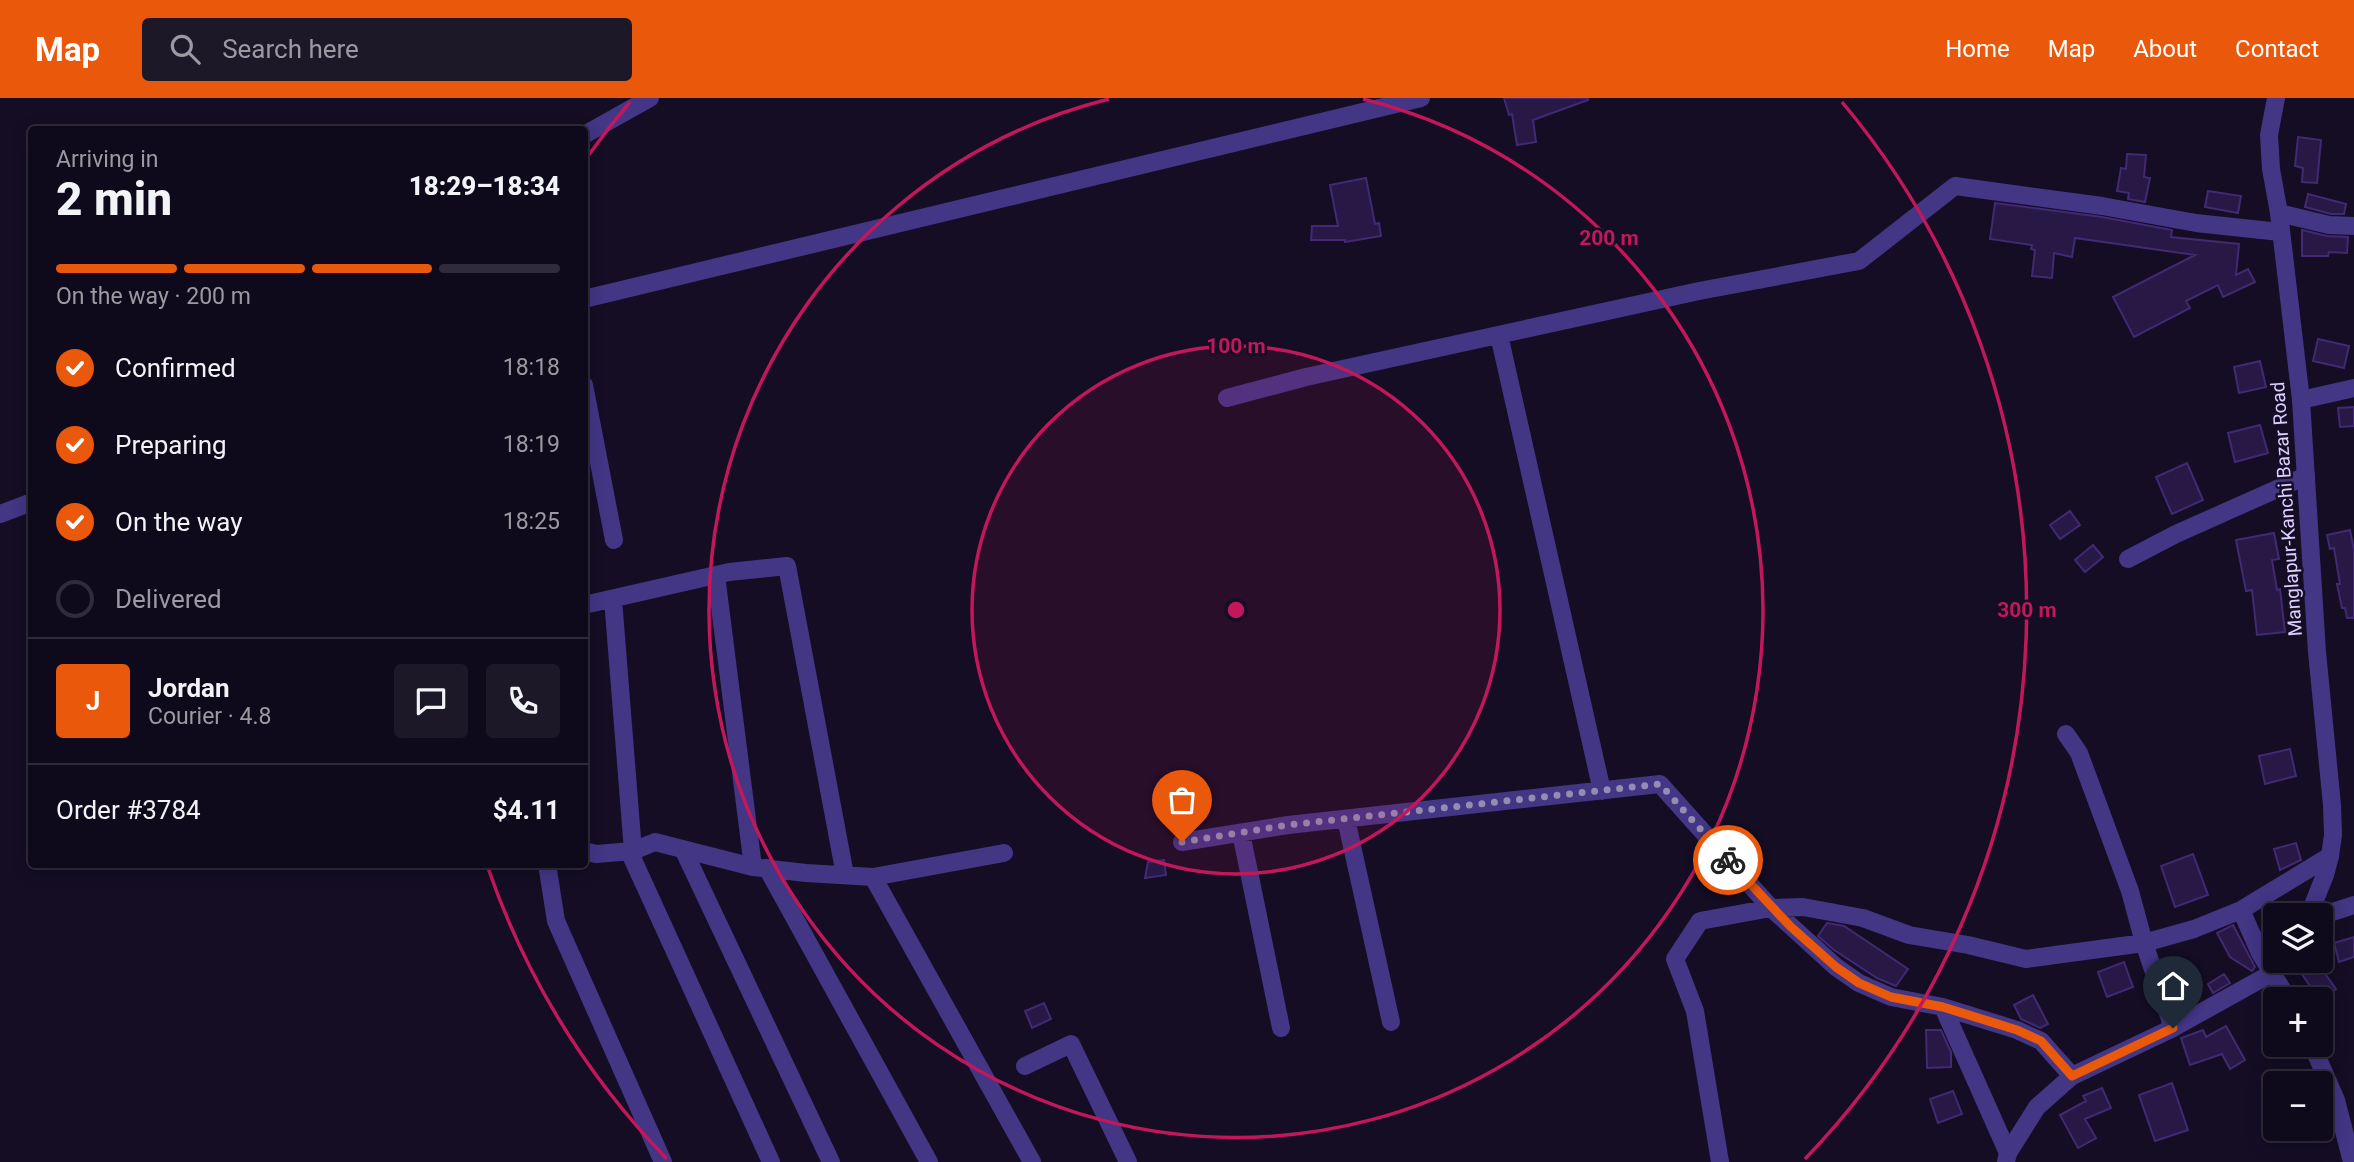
<!DOCTYPE html>
<html lang="en">
<head>
<meta charset="utf-8">
<style>
	body { margin:0; font-family:Roboto,sans-serif; background:#1d1828; color:#f1f3f6; height:100vh; display:flex; flex-direction:column; font-size:26px; white-space:nowrap }
	* { box-sizing:border-box; margin:0 }
	p { font-size:23px; color:#9b9aa3 }
	.icon { flex:none; width:38px; height:38px; fill:none; stroke:currentColor; stroke-width:2; stroke-linecap:round; stroke-linejoin:round }
	.map { position:relative; flex:1; overflow:hidden }
	.sheet { position:absolute; left:28px; top:28px; width:560px; height:742px; display:flex; flex-direction:column; background:#0f0a1b; border-radius:7px; box-shadow:0 4px 18px #0003,0 0 0 2px #2f2b3a }
	.sheet>* { flex:none }
	.tools { position:absolute; left:2263px; top:805px; display:grid; gap:14px }
	.tools a { display:grid; place-items:center; width:70px; height:70px; border-radius:7px; background:#0f0a1b; box-shadow:0 4px 18px #0003,0 0 0 2px #2f2b3a; font-size:35px }
	.pin { position:absolute; display:grid; place-items:center; width:60px; height:60px; color:#fff; margin:-72px -30px; border-radius:50% 50% 50% 0; rotate:-45deg; box-shadow:0 0 7px #0007 }
	.pin .icon { rotate:45deg }
	.courier { position:absolute; display:grid; place-items:center; width:70px; height:70px; margin:-35px; border:5px solid #ea580c; border-radius:50%; background:#fff; color:#222; box-shadow:0 2px 9px #0007 }
	.headline em { font-style:normal; font-weight:800 }
	.headline div { display:flex; flex-direction:column-reverse }
	.headline { display:flex; align-items:center; justify-content:space-between; height:119px; padding:0 28px }
	h1 { font-size:46px; font-weight:800; line-height:52px }
	.bar { display:grid; grid-template-columns:repeat(4,1fr); gap:10px 7px; align-content:center; height:84px; padding:0 28px }
	.bar i { height:9px; border-radius:5px; background:#2f2b3a }
	.bar .active { background:#ea580c }
	.bar p { grid-column:span 4 }
	.line { display:flex; align-items:center; gap:18px; padding:0 28px; border-top:2px solid #2f2b3a }
	.line div { flex:1 }
	.round { display:grid; place-items:center; flex:none; width:74px; height:74px; border-radius:7px; background:#1d1828 }
	ol { padding:0 28px; list-style:none }
	li { display:flex; align-items:center; gap:21px; height:77px }
	li p { margin-inline-start:auto }
	li .icon { padding:7px; border-radius:50%; background:#ea580c; color:#fff; stroke-width:4 }
	li:last-child { color:#9b9aa3 }
	li i { width:38px; height:38px; border:4px solid #2f2b3a; border-radius:50% }
	header { display:flex; align-items:center; gap:42px; box-sizing:border-box; height:98px; padding:0 35px; background:#ea580c; color:#fff }
	header strong { font-size:33px }
	nav { display:flex; gap:38px; margin-inline-start:auto; font-size:24px }
	.search { width:490px; height:63px; background:#1d1828; display:flex; align-items:center; gap:18px; box-sizing:border-box; padding:0 24px; border-radius:7px; color:#9b9aa3; font-size:26px }
	.map>svg:first-child { display:block }
	.building { fill:#271846; stroke:#412973; stroke-width:2 }
	.lines { fill:none; stroke-linecap:round; stroke-linejoin:round }
	.minor { stroke:#423685; stroke-width:18 }
	.tertiary { stroke:#423685; stroke-width:18 }
	.done { stroke:#958cb2; stroke-width:7; stroke-dasharray:0 12.6 }
	.route { stroke:#ea580c; stroke-width:9 }
	.ring { fill:none; stroke:#c2185b; stroke-width:3.5 }
	.labels { text-anchor:middle; stroke-width:5; stroke-linejoin:round; paint-order:stroke }
	.street-label { font-size:19px; fill:#dbd0ff; stroke:#140d24 }
	.centre { fill:#c2185b; stroke:#140d24; stroke-width:3.5 }
	.ring-label { font-size:21px; text-anchor:middle; font-weight:bold; fill:#c2185b; stroke:#140d24; stroke-width:5; stroke-linejoin:round; paint-order:stroke }
</style>
</head>
<body>
<header>
<strong>Map</strong>
<div class="search"><svg class="icon" aria-label="search" viewBox="0 0 24 24"><circle cx="10" cy="10" r="6"/><path d="M15 15l6 6"/></svg>Search here</div>
<nav><a>Home</a><a>Map</a><a>About</a><a>Contact</a></nav>
</header>
<div class="map">
<svg width="2354" height="1064" viewBox="0 0 2354 1064">
	<rect width="100%" height="100%" fill="#140d24"/>
	<path class="building" d="M 1504,0 L 1588,0 L 1588,2 L 1533,22 L 1536,44 L 1517,47 L 1512,16 L 1509,17 Z
		M 2298,39 L 2321,42 L 2317,85 L 2302,84 L 2303,70 L 2295,68 Z
		M 2127,56 L 2146,57 L 2144,79 L 2150,80 L 2145,104 L 2128,101 L 2129,95 L 2117,93 L 2121,70 L 2126,71 Z
		M 1366,80 L 1375,126 L 1379,125 L 1381,138 L 1345,144 L 1345,142 L 1311,142 L 1312,128 L 1338,128 L 1330,87 Z
		M 2208,93 L 2241,98 L 2238,115 L 2205,109 Z
		M 2308,96 L 2346,106 L 2344,116 L 2331,116 L 2305,109 Z
		M 1995,105 L 2102,119 L 2172,132 L 2171,139 L 2239,146 L 2236,177 L 2248,171 L 2255,184 L 2223,199 L 2218,187 L 2186,203 L 2190,210 L 2134,239 L 2113,199 L 2195,157 L 2075,140 L 2072,159 L 2054,155 L 2052,180 L 2032,178 L 2035,152 L 2031,151 L 2032,147 L 1990,141 Z
		M 2302,132 L 2327,138 L 2348,139 L 2347,155 L 2329,154 L 2328,158 L 2302,158 Z
		M 2318,241 L 2349,248 L 2344,270 L 2313,263 Z
		M 2260,263 L 2266,289 L 2239,295 L 2234,269 Z
		M 2354,309 L 2354,328 L 2340,329 L 2338,310 Z
		M 2260,327 L 2268,355 L 2235,364 L 2228,335 Z
		M 2187,365 L 2203,402 L 2172,416 L 2156,379 Z
		M 2070,413 L 2080,427 L 2060,441 L 2050,427 Z
		M 2350,432 L 2354,452 L 2354,520 L 2347,520 L 2345,510 L 2342,510 L 2337,486 L 2340,486 L 2334,450 L 2330,451 L 2327,437 Z
		M 2274,435 L 2279,461 L 2272,462 L 2277,492 L 2280,491 L 2285,534 L 2257,537 L 2252,492 L 2246,493 L 2236,442 Z
		M 2093,447 L 2103,459 L 2085,474 L 2075,462 Z
		M 2290,651 L 2296,678 L 2265,686 L 2259,658 Z
		M 2296,745 L 2301,762 L 2280,772 L 2274,751 Z
		M 2193,756 L 2208,797 L 2175,809 L 2161,768 Z
		M 1164,762 L 1166,777 L 1145,780 L 1148,764 Z
		M 1827,825 L 1844,828 L 1908,871 L 1896,888 L 1877,880 L 1834,852 L 1818,838 Z
		M 2233,827 L 2255,869 L 2252,873 L 2230,859 L 2217,835 Z
		M 2354,839 L 2354,859 L 2339,864 L 2334,845 Z
		M 2316,863 L 2336,891 L 2320,902 L 2301,875 Z
		M 2124,864 L 2133,889 L 2107,899 L 2098,874 Z
		M 2224,876 L 2230,885 L 2213,895 L 2208,886 Z
		M 2033,897 L 2048,926 L 2040,930 L 2021,921 L 2014,907 Z
		M 1044,905 L 1051,921 L 1032,930 L 1025,913 Z
		M 2226,928 L 2245,962 L 2230,971 L 2222,956 L 2190,967 L 2181,940 L 2203,932 L 2206,939 Z
		M 1926,932 L 1941,932 L 1951,954 L 1951,969 L 1927,970 Z
		M 2172,985 L 2188,1032 L 2155,1043 L 2139,997 Z
		M 2102,990 L 2111,1010 L 2085,1021 L 2096,1040 L 2078,1050 L 2060,1017 L 2086,1003 L 2083,998 Z
		M 1953,993 L 1962,1016 L 1938,1025 L 1930,1001 Z"/>
	<g class="lines">
		<path class="minor" d="M 584,37 L 650,0
			M 2279,115 L 2329,127 L 2354,128
			M 584,201 L 1421,0
			M 1499,237 L 1602,693
			M 584,287 L 614,442
			M 1227,300 L 1306,279 L 1699,193 L 1859,163 L 1955,88 L 2102,108 L 2196,125 L 2280,134
			M 2301,302 L 2354,290
			M 0,416 L 32,404
			M 2128,461 L 2176,436 L 2306,378
			M 716,477 L 753,769
			M 613,501 L 633,753
			M 584,507 L 729,474 L 787,468 L 845,777
			M 2066,636 L 2079,655 L 2130,793 L 2144,845 L 2173,930
			M 1346,721 L 1391,924
			M 1241,735 L 1281,930
			M 1182,744 L 1288,727 L 1660,686 L 1771,810 L 1836,869 L 1859,885 L 1891,899 L 1943,909 L 2017,932 L 2041,943 L 2072,978
			M 683,751 L 831,1064
			M 584,753 L 596,756 L 633,753 L 655,744 L 753,769 L 806,775 L 873,779 L 1004,755
			M 629,753 L 771,1064
			M 547,766 L 556,823 L 663,1064
			M 767,770 L 929,1064
			M 873,779 L 1032,1064
			M 2241,812 L 2260,855 L 2288,901
			M 2320,818 L 2354,807
			M 1943,909 L 2008,1055
			M 2312,947 L 2336,1002 L 2352,1064
			M 1025,968 L 1071,946 L 1128,1064
			M 1720,1064 L 1695,913 L 1675,861 L 1700,823 L 1771,810 L 1803,809 L 1863,820 L 1909,837 L 1968,847 L 2026,861 L 2144,845 L 2194,831 L 2241,812 L 2330,758"/>
		<path class="tertiary" d="M 2276,0 L 2269,37 L 2271,71 L 2279,115 L 2301,302 L 2317,554 L 2332,707 L 2333,737 L 2330,758 L 2325,777 L 2309,817
			M 2006,1064 L 2008,1055 L 2037,1009 L 2072,978 L 2173,930 L 2272,875 L 2281,863"/>
	</g>
	<g class="lines">
		<path class="done" d="M 1182,744 L 1288,727 L 1660,686 L 1728,762"/>
		<path class="route" d="M 1728,762 L 1790,828 L 1836,869 L 1859,885 L 1891,899 L 1943,909 L 2017,932 L 2041,943 L 2072,978 L 2173,930"/>
	</g>
	<circle cx="1236" cy="512" r="264" fill="#c2185b" fill-opacity=".12"/>
	<g class="ring">
		<circle cx="1236" cy="512" r="264"/>
		<path d="M1363 1A527 527 0 1 1 1109 1"/>
		<path d="M667 1061A791 791 0 0 1 488 770M588 58A791 791 0 0 1 630 4M1842 4A791 791 0 0 1 1805 1061"/>
	</g>
	<g class="labels">
		<g class="street-label">
			<text transform="translate(2286 411) rotate(-94)" y="7">Manglapur-Kanchi Bazar Road</text>
		</g>
	</g>
	<circle cx="1236" cy="512" r="10" class="centre"/>
	<g class="ring-label">
		<text x="1609" y="147">200 m</text>
		<text x="1236" y="255">100 m</text>
		<text x="2027" y="519">300 m</text>
	</g>
</svg>
<div class="tools">
<a><svg class="icon" aria-label="layers" viewBox="0 0 24 24"><path d="M12 4l9 5-9 5-9-5zM3 14l9 5 9-5"/></svg></a>
<a>+</a>
<a>−</a>
</div>
<div class="pin" style="left:1182px;top:744px;background:#ea580c"><svg class="icon" aria-label="bag" viewBox="0 0 24 24"><path d="M5 8h14l-1 12H6zM9 8a3 3 0 0 1 6 0"/></svg></div>
<div class="pin" style="left:2173px;top:930px;background:#1f2937"><svg class="icon" aria-label="home" viewBox="0 0 24 24"><path d="M3 11l9-7 9 7M6 9v11h12V9"/></svg></div>
<div class="courier" style="left:1728px;top:762px"><svg class="icon" aria-label="bike" viewBox="0 0 24 24"><circle cx="6" cy="16" r="4"/><circle cx="18" cy="16" r="4"/><path d="M6 16l4-8h5l3 8M10 8l3 8H6M13 5h3"/></svg></div>
<section class="sheet">
<div class="headline"><div><h1>2 min</h1><p>Arriving in</p></div><em>18:29–18:34</em></div>
<div class="bar"><i class="active"></i><i class="active"></i><i class="active"></i><i></i><p>On the way · 200 m</p></div>
<ol>
<li><svg class="icon" aria-label="check" viewBox="0 0 24 24"><path d="M5 12l5 5 9-10"/></svg>Confirmed<p>18:18</p></li>
<li><svg class="icon" aria-label="check" viewBox="0 0 24 24"><path d="M5 12l5 5 9-10"/></svg>Preparing<p>18:19</p></li>
<li><svg class="icon" aria-label="check" viewBox="0 0 24 24"><path d="M5 12l5 5 9-10"/></svg>On the way<p>18:25</p></li>
<li><i></i>Delivered</li>
</ol>
<div class="line" style="height:126px"><b class="round" style="background:#ea580c;color:#fff">J</b><div><b>Jordan</b><p>Courier · 4.8</p></div><a class="round"><svg class="icon" aria-label="chat" viewBox="0 0 24 24"><path d="M4 5h16v11H9l-5 4z"/></svg></a><a class="round"><svg class="icon" aria-label="phone" viewBox="0 0 24 24"><path d="M5 4h4l2 5-3 2q2 4 5 5l2-3 5 2v4C11 20 4 13 5 4z"/></svg></a></div>
<div class="line" style="height:91px"><div>Order #3784</div><b>$4.11</b></div>
</section>
</div>
</body>
</html>
